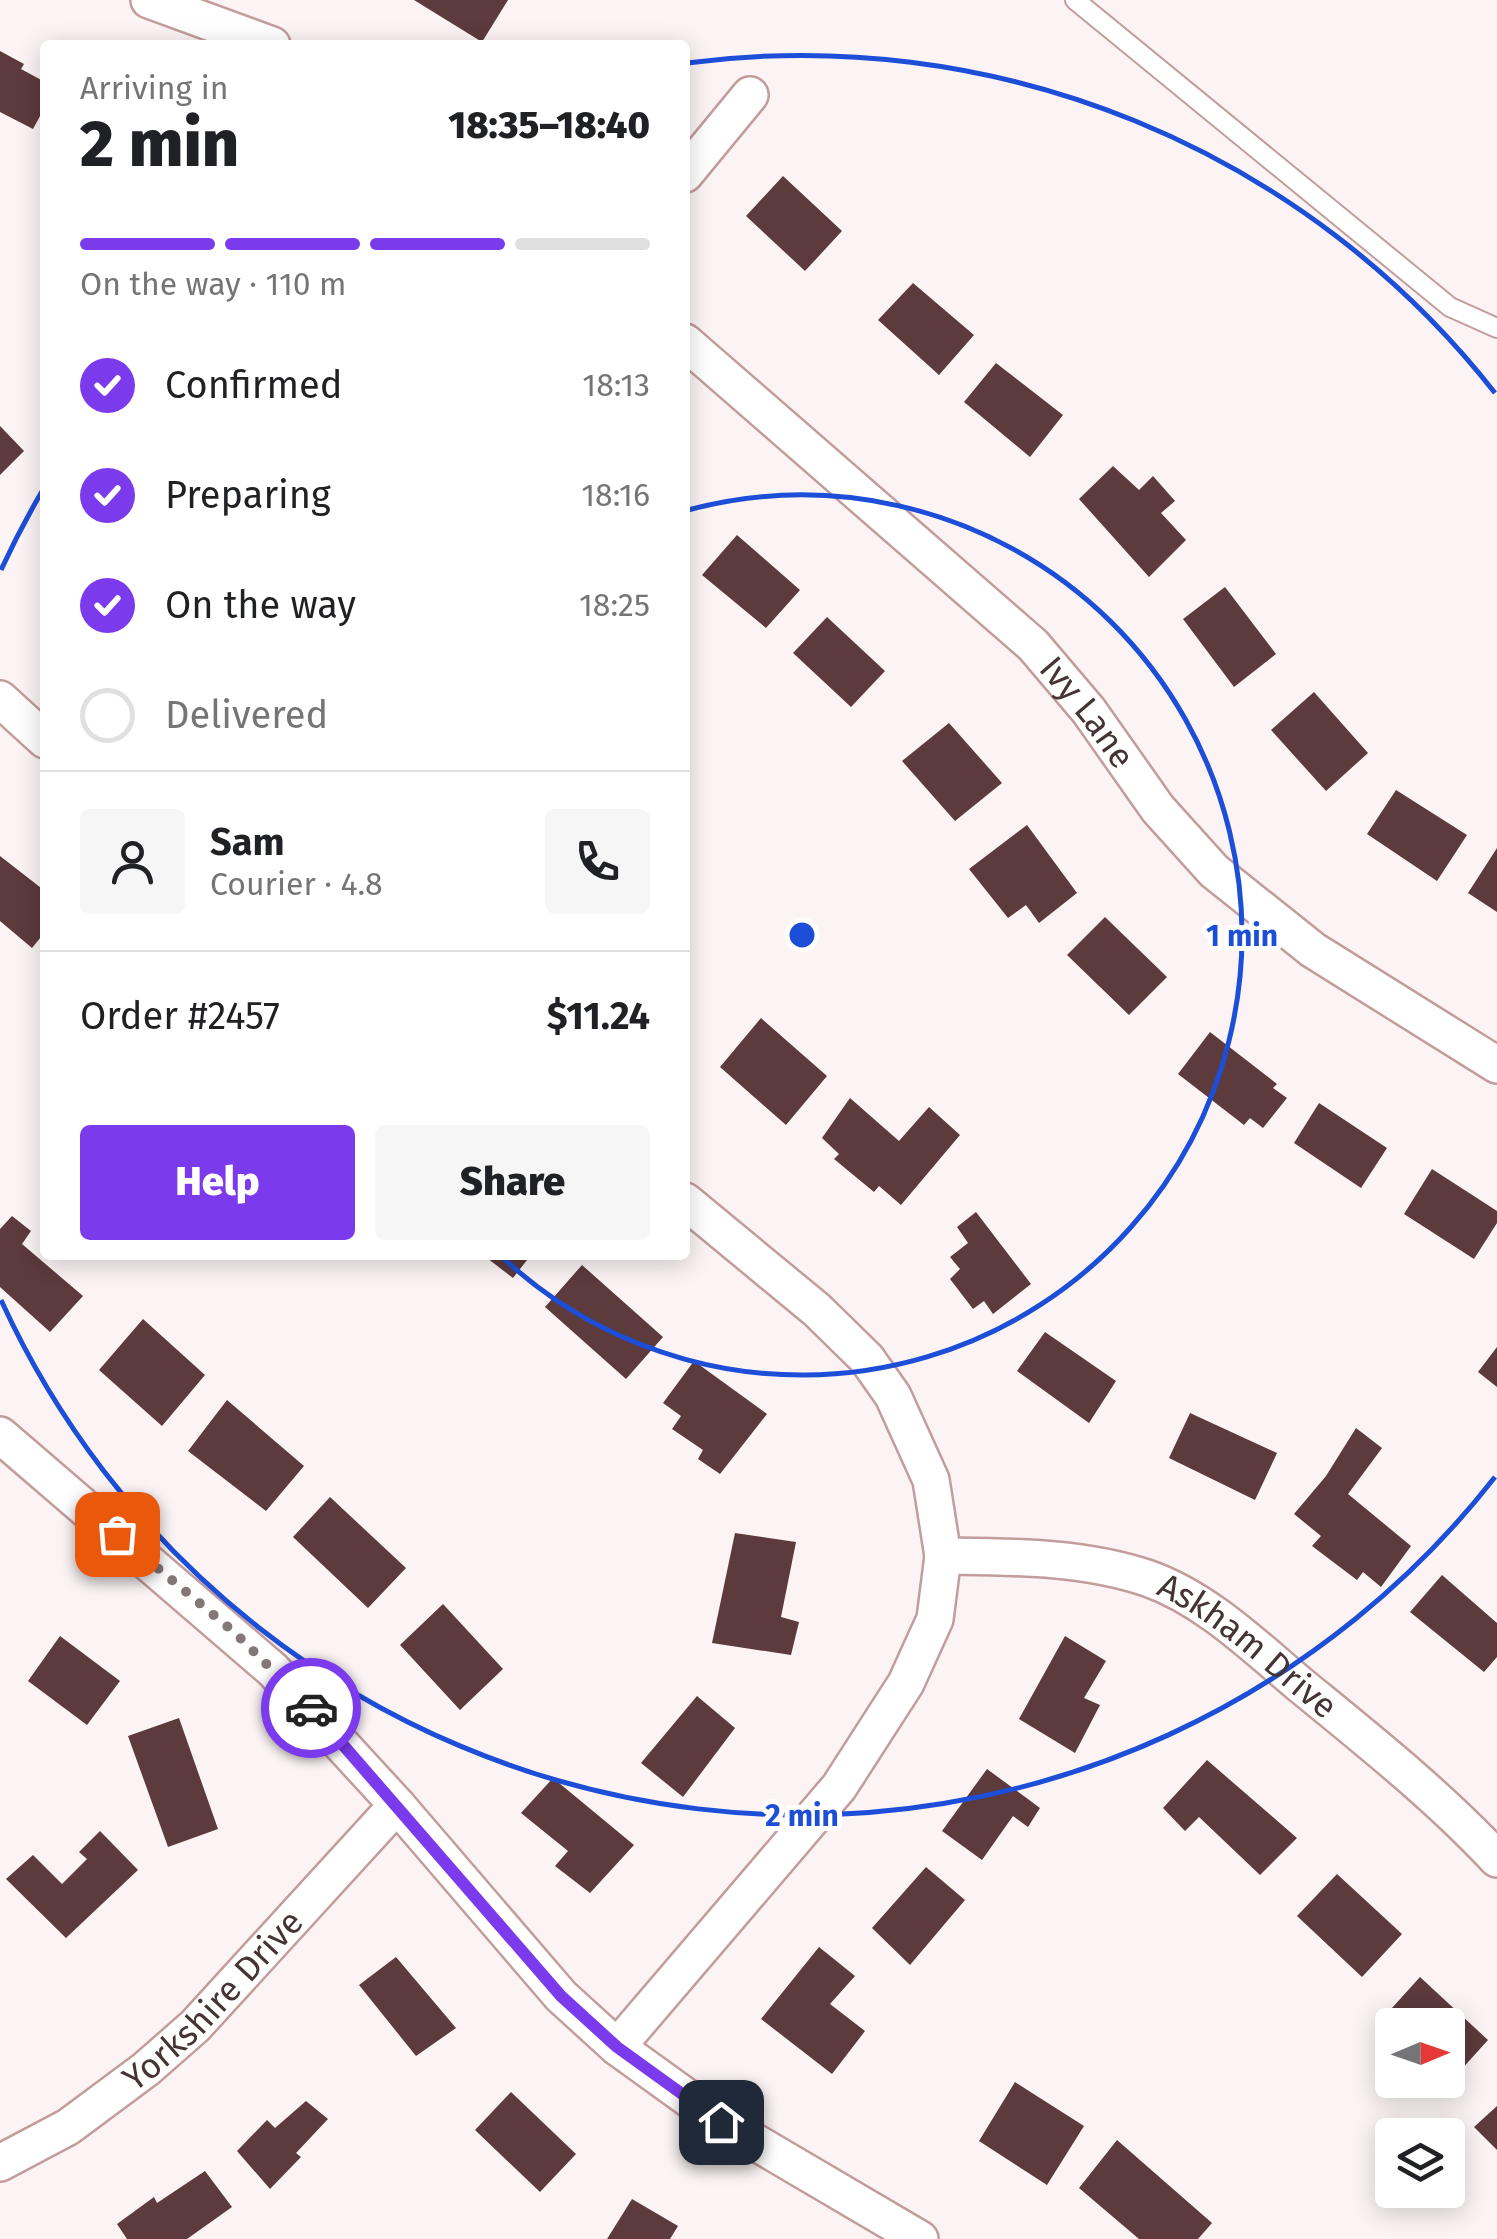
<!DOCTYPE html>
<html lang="en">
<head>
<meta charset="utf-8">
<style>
	body { margin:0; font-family:"Fira Sans",sans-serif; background:#f6f6f6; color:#202124; height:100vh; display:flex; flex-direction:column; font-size:38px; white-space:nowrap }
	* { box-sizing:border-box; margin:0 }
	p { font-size:32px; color:#757577 }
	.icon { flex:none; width:55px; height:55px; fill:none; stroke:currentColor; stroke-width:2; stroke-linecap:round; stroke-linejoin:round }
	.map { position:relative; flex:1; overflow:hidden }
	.panel { position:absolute; left:40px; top:40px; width:650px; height:1220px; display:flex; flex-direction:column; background:#fff; border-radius:10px; box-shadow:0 5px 25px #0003 }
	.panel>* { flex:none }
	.needle { width:65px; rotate:88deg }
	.controls { position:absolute; left:1375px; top:2008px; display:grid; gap:20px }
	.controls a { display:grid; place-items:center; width:90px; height:90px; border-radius:10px; background:#fff; box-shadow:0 5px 25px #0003; font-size:50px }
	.pin { position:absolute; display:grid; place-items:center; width:85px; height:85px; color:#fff; margin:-42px; border-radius:20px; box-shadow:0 5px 15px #0006 }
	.courier { position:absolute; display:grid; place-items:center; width:100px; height:100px; margin:-50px; border:8px solid #7c3aed; border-radius:50%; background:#fff; color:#222; box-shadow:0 2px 12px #0007 }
	.headline em { font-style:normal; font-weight:800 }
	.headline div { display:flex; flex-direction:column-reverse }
	.headline { display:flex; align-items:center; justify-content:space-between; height:170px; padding:0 40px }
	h1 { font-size:65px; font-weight:800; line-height:75px }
	.bar { display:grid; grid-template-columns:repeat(4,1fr); gap:15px 10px; align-content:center; height:120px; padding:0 40px }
	.bar i { height:12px; border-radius:8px; background:#e0e0e0 }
	.bar .active { background:#7c3aed }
	.bar p { grid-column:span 4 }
	.line { display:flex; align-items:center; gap:25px; padding:0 40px; border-top:2px solid #e0e0e0 }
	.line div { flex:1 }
	.round { display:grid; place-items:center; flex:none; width:105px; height:105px; border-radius:10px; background:#f6f6f6 }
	ol { padding:0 40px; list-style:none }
	li { display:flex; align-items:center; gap:30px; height:110px }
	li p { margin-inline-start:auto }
	li .icon { padding:10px; border-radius:50%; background:#7c3aed; color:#fff; stroke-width:4 }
	li:last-child { color:#757577 }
	li i { width:55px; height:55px; border:5px solid #e0e0e0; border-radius:50% }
	.action { display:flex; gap:20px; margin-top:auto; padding:20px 40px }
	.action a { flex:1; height:115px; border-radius:10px; background:#7c3aed; color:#fff; font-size:40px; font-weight:800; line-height:115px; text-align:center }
	.action a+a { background:#f6f6f6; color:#202124 }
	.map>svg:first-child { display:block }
	.building { fill:#5d3a3c }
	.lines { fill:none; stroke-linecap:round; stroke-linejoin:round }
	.lane-casing { stroke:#c39c9c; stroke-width:22 }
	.street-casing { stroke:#c39c9c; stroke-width:40 }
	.lane { stroke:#fff; stroke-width:18 }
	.street { stroke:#fff; stroke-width:35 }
	.done { stroke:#847777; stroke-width:10; stroke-dasharray:0 18 }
	.route { stroke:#7c3aed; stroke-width:12 }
	.ring { fill:none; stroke:#1d4ed8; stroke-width:5 }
	.labels { text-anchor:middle; stroke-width:10; stroke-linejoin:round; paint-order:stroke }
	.street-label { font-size:35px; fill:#443434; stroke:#fff }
	.centre { fill:#1d4ed8; stroke:#fff; stroke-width:5 }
	.ring-label { font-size:30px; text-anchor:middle; font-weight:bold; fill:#1d4ed8; stroke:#fff; stroke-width:10; stroke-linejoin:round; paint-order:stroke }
</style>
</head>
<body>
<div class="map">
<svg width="1497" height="2239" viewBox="0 0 1497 2239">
	<rect width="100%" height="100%" fill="#fcf4f4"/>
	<path class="building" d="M 414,0 L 508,0 L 482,42 Z
		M 0,51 L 24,64 L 21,69 L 45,82 L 45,107 L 33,129 L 0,112 Z
		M 783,176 L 842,231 L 805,271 L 746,216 Z
		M 913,283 L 974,335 L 939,375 L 878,320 Z
		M 996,363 L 1063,415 L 1030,457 L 964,402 Z
		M 0,426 L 24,451 L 0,475 Z
		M 1113,466 L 1139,490 L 1153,476 L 1175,501 L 1161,513 L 1186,540 L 1149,577 L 1079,499 Z
		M 737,535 L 800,590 L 766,628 L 702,575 Z
		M 1225,587 L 1276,654 L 1234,687 L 1183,619 Z
		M 827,617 L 885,671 L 851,707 L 793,653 Z
		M 1314,692 L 1368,753 L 1326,791 L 1271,730 Z
		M 949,723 L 1002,783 L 955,821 L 902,761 Z
		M 1396,790 L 1467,835 L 1437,881 L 1367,834 Z
		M 1027,825 L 1077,893 L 1039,923 L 1026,905 L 1008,918 L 969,869 Z
		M 1497,848 L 1497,912 L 1468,893 Z
		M 0,856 L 45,891 L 45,932 L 32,948 L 0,921 Z
		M 1105,917 L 1167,977 L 1129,1015 L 1067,955 Z
		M 761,1018 L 827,1076 L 786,1125 L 720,1067 Z
		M 1210,1032 L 1277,1084 L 1273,1088 L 1287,1098 L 1263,1128 L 1250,1118 L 1244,1125 L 1178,1074 Z
		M 850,1098 L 899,1141 L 929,1107 L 960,1135 L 901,1205 L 879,1186 L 874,1192 L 834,1159 L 839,1154 L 822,1138 Z
		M 1319,1103 L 1387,1148 L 1361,1188 L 1294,1143 Z
		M 1432,1169 L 1497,1211 L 1497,1223 L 1474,1259 L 1404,1214 Z
		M 976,1212 L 1031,1284 L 993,1314 L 984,1301 L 973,1309 L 950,1279 L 960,1269 L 950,1257 L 968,1243 L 957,1227 Z
		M 12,1216 L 31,1231 L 22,1244 L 83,1296 L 50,1332 L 0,1287 L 0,1229 Z
		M 483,1255 L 531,1255 L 513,1278 Z
		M 582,1265 L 663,1337 L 626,1379 L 545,1307 Z
		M 143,1319 L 205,1375 L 162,1426 L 99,1370 Z
		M 1045,1332 L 1116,1381 L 1089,1423 L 1017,1371 Z
		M 1497,1347 L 1497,1387 L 1478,1372 Z
		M 694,1361 L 767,1414 L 720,1474 L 698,1459 L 703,1450 L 672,1429 L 681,1416 L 663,1403 Z
		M 227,1400 L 304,1466 L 266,1511 L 188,1451 Z
		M 1190,1413 L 1277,1453 L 1255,1500 L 1169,1458 Z
		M 1356,1428 L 1382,1448 L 1348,1494 L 1411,1546 L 1381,1587 L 1363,1572 L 1357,1580 L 1312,1546 L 1321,1536 L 1294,1514 L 1326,1476 Z
		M 330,1497 L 406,1568 L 368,1608 L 293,1537 Z
		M 735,1533 L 796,1542 L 781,1617 L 799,1622 L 791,1655 L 712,1643 Z
		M 1442,1575 L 1497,1623 L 1497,1657 L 1484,1672 L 1410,1612 Z
		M 443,1604 L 503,1669 L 460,1710 L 400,1645 Z
		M 60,1636 L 120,1681 L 87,1725 L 28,1681 Z
		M 1065,1636 L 1106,1661 L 1084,1698 L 1100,1705 L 1075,1753 L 1019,1719 Z
		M 697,1696 L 735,1728 L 683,1797 L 641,1763 Z
		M 179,1718 L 218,1829 L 168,1847 L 128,1736 Z
		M 1207,1760 L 1297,1838 L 1260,1875 L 1199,1817 L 1185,1831 L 1163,1808 Z
		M 987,1769 L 1040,1808 L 1028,1827 L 1013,1816 L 982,1860 L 942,1831 Z
		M 553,1778 L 634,1845 L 590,1893 L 555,1866 L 568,1851 L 521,1813 Z
		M 100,1831 L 138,1870 L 66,1938 L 6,1879 L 33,1855 L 62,1884 L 87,1859 L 79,1852 Z
		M 926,1867 L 965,1900 L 910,1965 L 872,1928 Z
		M 1337,1874 L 1402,1934 L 1362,1977 L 1297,1916 Z
		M 819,1947 L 855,1976 L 830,2004 L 865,2031 L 832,2074 L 761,2019 Z
		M 396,1957 L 456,2028 L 416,2056 L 359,1985 Z
		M 1420,1977 L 1488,2040 L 1451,2081 L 1448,2078 L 1448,2025 L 1392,2025 L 1392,2028 L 1382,2019 Z
		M 1015,2082 L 1084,2126 L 1047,2185 L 979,2141 Z
		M 511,2092 L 576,2154 L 540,2192 L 475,2130 Z
		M 306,2101 L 328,2119 L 296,2153 L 301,2157 L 270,2189 L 237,2151 L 267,2120 L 275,2128 Z
		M 1497,2106 L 1497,2150 L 1474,2127 Z
		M 1117,2140 L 1212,2223 L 1198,2239 L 1139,2239 L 1079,2188 Z
		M 205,2171 L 232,2207 L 187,2239 L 127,2239 L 117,2224 L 154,2197 L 157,2203 Z
		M 632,2199 L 678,2226 L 670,2239 L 607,2239 Z"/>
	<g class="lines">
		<g class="lane-casing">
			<path id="lane" d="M 1075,0 L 1450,307 L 1497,328"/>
		</g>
		<g class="street-casing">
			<g id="street">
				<path d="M 149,0 L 272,45"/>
				<path d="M 685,174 L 750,95"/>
				<path id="s1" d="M 685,342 L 1033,645 L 1089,711 L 1158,809 L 1214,871 L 1313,950 L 1497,1065"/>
				<path d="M 0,699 L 45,740"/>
				<path d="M 0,1435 L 273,1670 L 397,1805 L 561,1996 L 617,2047 L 721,2122 L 920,2239"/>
				<path id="s2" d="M 943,1556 C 1012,1557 1081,1556 1147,1578 C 1207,1599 1255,1647 1303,1687 C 1369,1741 1438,1796 1497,1859"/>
				<path d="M 617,2047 L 839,1787 L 906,1683 L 935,1619 L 943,1556 L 931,1480 L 893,1396 L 867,1359 L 817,1310 L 685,1201"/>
				<path id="s3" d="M 0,2163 L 68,2127 L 146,2069 L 195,2026 L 397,1805"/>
			</g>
		</g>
		<use href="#lane" class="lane"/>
		<use href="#street" class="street"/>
	</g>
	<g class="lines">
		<path class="done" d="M 117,1534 L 234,1632 L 311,1708"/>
		<path class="route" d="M 311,1708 L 561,1996 L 617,2047 L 721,2122"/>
	</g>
	<g class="ring">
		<path d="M688 510A440 440 0 1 1 502 1257"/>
		<path d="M1495 1477A880 880 0 0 1 1 1300M1 570A880 880 0 0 1 44 488M687 63A880 880 0 0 1 1495 393"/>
	</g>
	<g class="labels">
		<g class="street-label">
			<text dy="12" stroke="none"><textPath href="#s1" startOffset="548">Ivy Lane</textPath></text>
			<text dy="12" stroke="none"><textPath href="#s2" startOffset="328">Askham Drive</textPath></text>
			<text dy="12" stroke="none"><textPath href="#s3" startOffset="270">Yorkshire Drive</textPath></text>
		</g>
	</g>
	<circle cx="802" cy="935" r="15" class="centre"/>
	<g class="ring-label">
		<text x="1242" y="946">1 min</text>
		<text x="802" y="1826">2 min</text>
	</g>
</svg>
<div class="controls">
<a><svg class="needle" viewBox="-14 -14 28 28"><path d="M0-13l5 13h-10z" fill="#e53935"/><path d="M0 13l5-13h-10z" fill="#757577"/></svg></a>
<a><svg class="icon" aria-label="layers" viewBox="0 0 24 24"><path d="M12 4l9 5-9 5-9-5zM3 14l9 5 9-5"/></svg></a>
</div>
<div class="pin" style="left:117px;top:1534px;background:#ea580c"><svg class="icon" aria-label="bag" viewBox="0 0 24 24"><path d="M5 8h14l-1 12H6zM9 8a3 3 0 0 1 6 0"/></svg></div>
<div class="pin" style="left:721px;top:2122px;background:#1f2937"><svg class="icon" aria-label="home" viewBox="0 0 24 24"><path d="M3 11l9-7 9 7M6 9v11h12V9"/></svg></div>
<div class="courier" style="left:311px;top:1708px"><svg class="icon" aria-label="car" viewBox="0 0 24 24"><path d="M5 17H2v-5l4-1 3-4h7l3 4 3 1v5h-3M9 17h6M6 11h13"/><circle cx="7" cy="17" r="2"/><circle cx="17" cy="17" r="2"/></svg></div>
<section class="panel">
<div class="headline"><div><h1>2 min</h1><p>Arriving in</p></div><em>18:35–18:40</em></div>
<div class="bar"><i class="active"></i><i class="active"></i><i class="active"></i><i></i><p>On the way · 110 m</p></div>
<ol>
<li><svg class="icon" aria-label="check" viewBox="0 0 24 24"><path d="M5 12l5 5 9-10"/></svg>Confirmed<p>18:13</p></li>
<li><svg class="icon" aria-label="check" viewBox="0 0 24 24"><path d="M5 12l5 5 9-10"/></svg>Preparing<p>18:16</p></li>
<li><svg class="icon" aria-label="check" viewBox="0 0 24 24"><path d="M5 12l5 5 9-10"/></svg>On the way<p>18:25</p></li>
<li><i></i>Delivered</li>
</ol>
<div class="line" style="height:180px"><a class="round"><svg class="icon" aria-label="person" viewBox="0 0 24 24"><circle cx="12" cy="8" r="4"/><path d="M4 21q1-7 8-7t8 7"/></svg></a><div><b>Sam</b><p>Courier · 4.8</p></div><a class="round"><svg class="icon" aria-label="phone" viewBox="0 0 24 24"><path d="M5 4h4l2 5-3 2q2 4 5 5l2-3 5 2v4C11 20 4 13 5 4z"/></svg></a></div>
<div class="line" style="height:130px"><div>Order #2457</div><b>$11.24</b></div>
<div class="action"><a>Help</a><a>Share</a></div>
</section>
</div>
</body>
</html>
